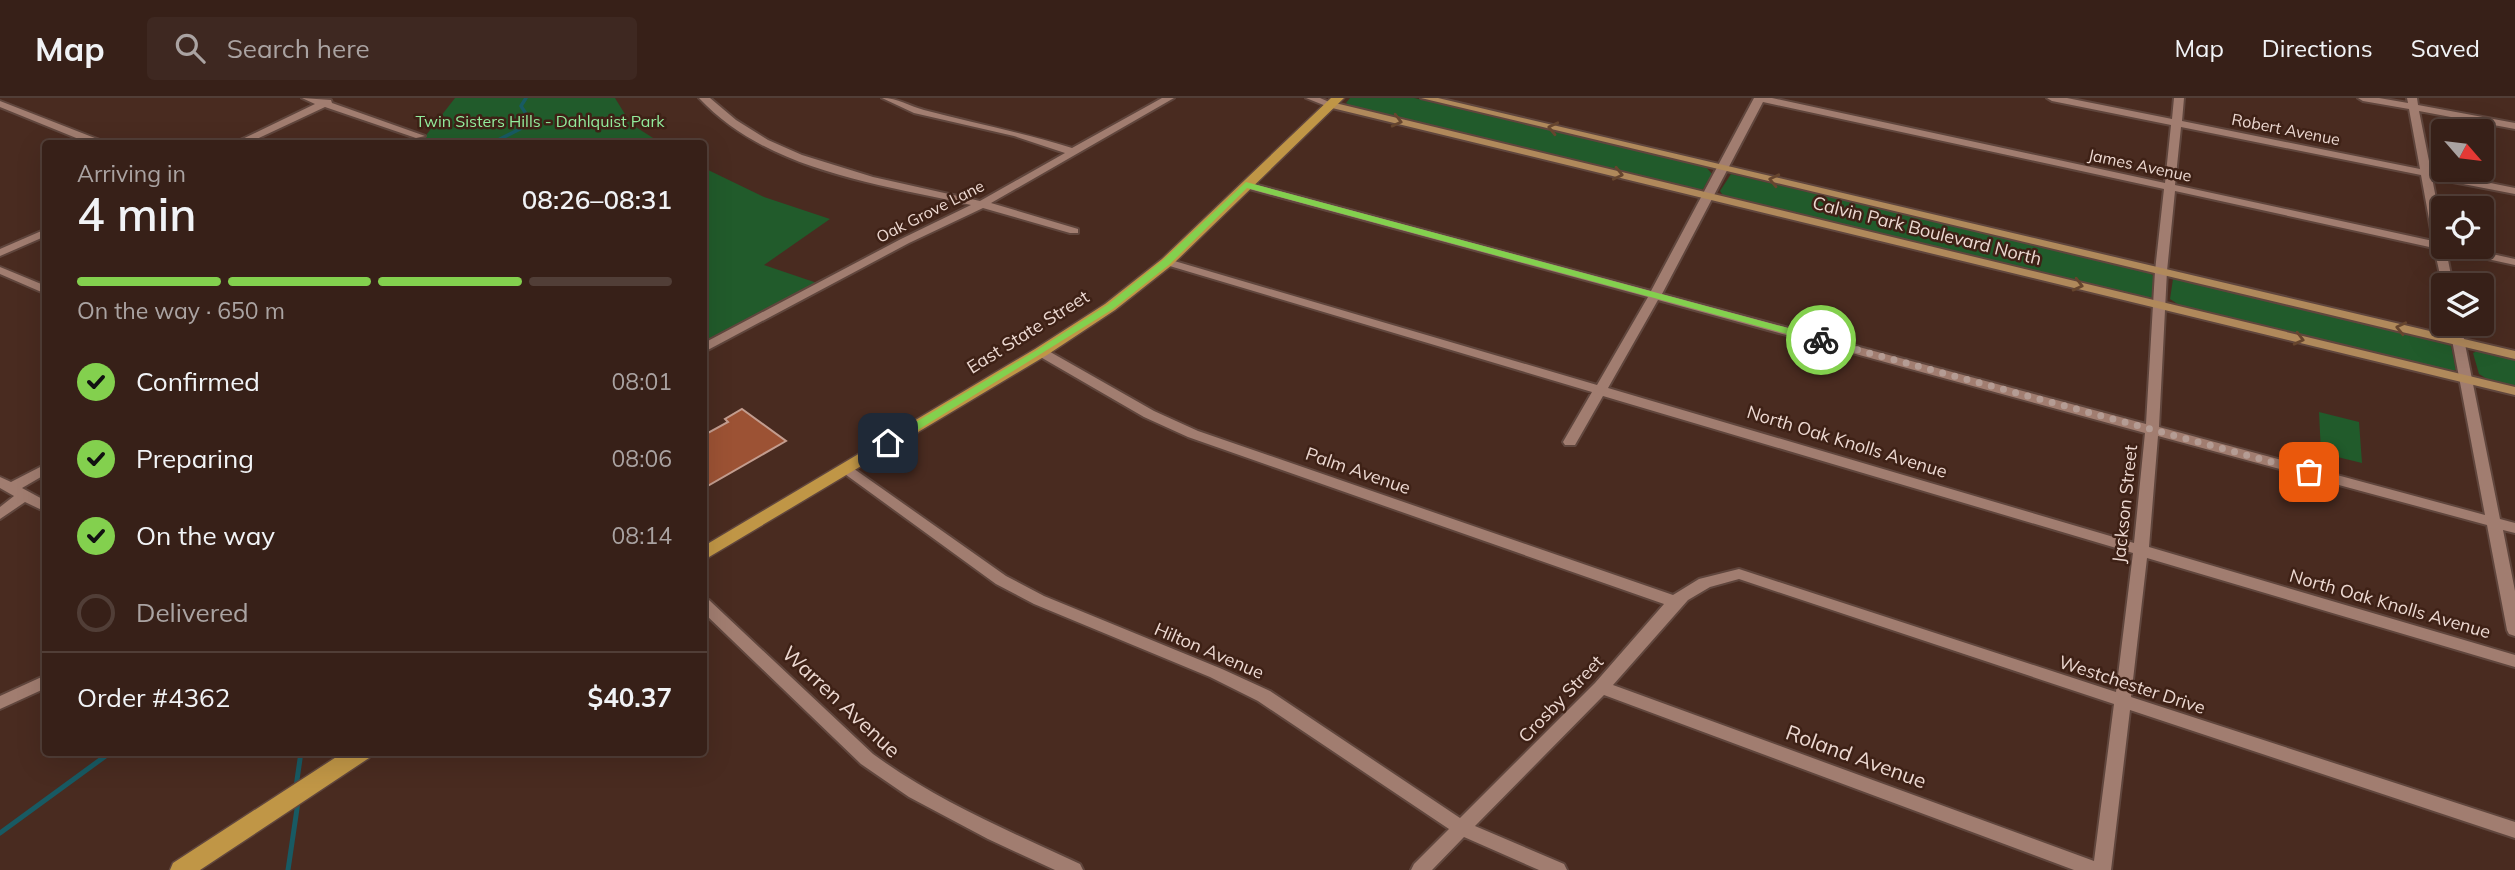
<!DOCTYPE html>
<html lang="en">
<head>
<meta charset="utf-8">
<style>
	body { margin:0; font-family:Mulish,sans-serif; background:#3e2821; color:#f1f3f6; height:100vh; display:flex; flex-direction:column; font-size:26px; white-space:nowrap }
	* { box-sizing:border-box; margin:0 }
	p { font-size:23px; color:#aaa3a2 }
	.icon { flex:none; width:38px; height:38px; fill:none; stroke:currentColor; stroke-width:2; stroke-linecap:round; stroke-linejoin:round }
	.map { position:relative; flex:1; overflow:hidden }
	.panel { position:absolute; left:42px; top:42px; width:665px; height:616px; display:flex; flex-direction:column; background:#372018; border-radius:7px; box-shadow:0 7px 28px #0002,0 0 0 2px #513e37 }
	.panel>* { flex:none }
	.needle { width:46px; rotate:118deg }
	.buttons { position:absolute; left:2431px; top:21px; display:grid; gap:14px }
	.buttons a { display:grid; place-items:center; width:63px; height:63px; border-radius:7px; background:#372018; box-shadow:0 7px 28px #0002,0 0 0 2px #513e37; font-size:35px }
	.pin { position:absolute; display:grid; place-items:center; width:60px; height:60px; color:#fff; margin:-30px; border-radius:14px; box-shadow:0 4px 10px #0006 }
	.courier { position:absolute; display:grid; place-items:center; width:70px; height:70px; margin:-35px; border:5px solid #83d04e; border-radius:50%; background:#fff; color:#222; box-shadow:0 2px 9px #0007 }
	.summary em { font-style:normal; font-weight:600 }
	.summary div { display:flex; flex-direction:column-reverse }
	.summary { display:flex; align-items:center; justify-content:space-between; height:119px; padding:0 35px }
	h1 { font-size:46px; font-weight:600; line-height:52px }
	.bar { display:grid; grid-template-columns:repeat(4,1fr); gap:10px 7px; align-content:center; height:84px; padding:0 35px }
	.bar i { height:9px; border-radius:5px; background:#513e37 }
	.bar .current { background:#83d04e }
	.bar p { grid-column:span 4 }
	.line { display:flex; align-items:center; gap:18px; padding:0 35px; border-top:2px solid #513e37 }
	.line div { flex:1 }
	ol { padding:0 35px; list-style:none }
	li { display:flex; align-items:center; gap:21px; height:77px }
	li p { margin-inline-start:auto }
	li .icon { padding:7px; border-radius:50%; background:#83d04e; color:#111; stroke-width:4 }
	li:last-child { color:#aaa3a2 }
	li i { width:38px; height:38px; border:4px solid #513e37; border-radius:50% }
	header { display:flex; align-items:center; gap:42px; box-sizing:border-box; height:98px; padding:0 35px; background:#372018; border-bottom:2px solid #513e37 }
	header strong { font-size:33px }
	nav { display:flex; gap:38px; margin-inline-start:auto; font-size:24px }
	.search { width:490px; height:63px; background:#3e2821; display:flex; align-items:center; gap:18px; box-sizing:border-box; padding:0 24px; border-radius:7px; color:#aaa3a2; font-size:26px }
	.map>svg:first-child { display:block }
	.green { fill:#215b2b }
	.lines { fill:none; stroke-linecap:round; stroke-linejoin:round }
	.stream-far1 { stroke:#185a63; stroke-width:3.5 }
	.stream { stroke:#185a63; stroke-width:5 }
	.building { fill:#9c5234; stroke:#c39d8f; stroke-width:2 }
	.street-casing { stroke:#60463d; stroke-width:4 }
	.secondary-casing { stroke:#60463d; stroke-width:4 }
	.primary-casing { stroke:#60463d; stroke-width:3 }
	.street { fill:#a17d70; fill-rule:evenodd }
	.secondary { fill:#b0895b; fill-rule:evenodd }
	.primary { fill:#c09646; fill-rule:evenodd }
	.oneway { stroke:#66452e }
	.route { fill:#83d04e }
	.done { stroke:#b49c94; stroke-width:7; stroke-dasharray:0 12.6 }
	.labels { text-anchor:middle; stroke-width:5; stroke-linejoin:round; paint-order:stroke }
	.far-park-label { font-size:16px; fill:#93ec9d; stroke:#3e2116 }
	.far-street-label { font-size:16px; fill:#edd9d2; stroke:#3e2116 }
	.street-label { font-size:18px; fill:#edd9d2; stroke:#3e2116 }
	.near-street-label { font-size:21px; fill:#edd9d2; stroke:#3e2116 }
</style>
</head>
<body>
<header>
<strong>Map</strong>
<div class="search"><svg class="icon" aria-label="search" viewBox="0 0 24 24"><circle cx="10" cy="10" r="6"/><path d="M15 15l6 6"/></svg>Search here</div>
<nav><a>Map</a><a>Directions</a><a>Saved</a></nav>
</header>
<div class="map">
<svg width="2515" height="772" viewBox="0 0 2515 772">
	<rect width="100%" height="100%" fill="#492b20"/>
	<path class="green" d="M 455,0 L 615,0 L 631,26 L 661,45 L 420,45 Z
		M 1350,0 L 1414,0 L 1706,69 L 1712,76 L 1703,91 L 1696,93 L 1354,10 L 1346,5 Z
		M 704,70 L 764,99 L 830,121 L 764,167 L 817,185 L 704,245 Z
		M 1731,76 L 2147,173 L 2155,179 L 2154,199 L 2146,201 L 1724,99 L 1720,93 Z
		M 2173,181 L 2440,242 L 2451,248 L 2456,272 L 2448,274 L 2182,209 L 2170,201 Z
		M 2479,252 L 2515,260 L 2515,289 L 2492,284 L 2479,276 L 2473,255 Z
		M 2319,314 L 2359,324 L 2362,365 L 2321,355 Z"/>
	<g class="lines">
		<path class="stream-far1" d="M 490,46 L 524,29 L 530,22 L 521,8 L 526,0"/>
		<path class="stream" d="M 296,689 L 301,654
			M 0,735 L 111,654
			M 288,772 L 298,704"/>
	</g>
	<path class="building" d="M 742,311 L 786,343 L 704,390 L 704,337 L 728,324 L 725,321 Z"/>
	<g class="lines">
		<g class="street-casing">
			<path id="street" d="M 302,0 L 331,2 L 332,5 L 425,38 L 416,40 L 325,9 L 246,46 L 232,46 L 315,6 Z
				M 699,0 L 710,0 L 736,22 L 768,42 L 802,57 L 873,79 L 980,103 L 1065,55 L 1014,38 L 914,15 L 882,0 C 898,0 909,8 924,12 C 974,25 1023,35 1072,50 L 1162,0 L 1174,0 L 991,105 L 1078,131 L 1078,135 L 1070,135 L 983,110 L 909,145 L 704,254 L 704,245 L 901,141 L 971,107 C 879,86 767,73 699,0 Z
				M 1306,0 L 1320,0 L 1336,7 L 1331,10 Z
				M 1754,0 L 1772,0 L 2165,85 L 2171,27 L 2052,3 L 2047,0 L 2067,0 L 2172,21 L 2174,0 L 2184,0 L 2182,23 L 2420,71 L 2409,11 L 2363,3 L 2358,0 L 2379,0 L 2408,5 L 2407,0 L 2417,0 L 2418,7 L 2515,25 L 2515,31 L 2419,13 L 2431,73 L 2515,90 L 2515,96 L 2432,80 L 2443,136 L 2443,149 L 2460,149 L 2515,161 L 2515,167 L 2446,152 L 2453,187 L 2443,187 L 2443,190 L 2434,150 L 2175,93 L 2167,173 L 2159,329 L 2485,417 L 2449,226 L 2461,226 L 2500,421 L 2515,425 L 2515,435 L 2503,432 L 2515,493 L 2515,538 L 2509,536 L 2507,532 L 2487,427 L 2158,338 L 2149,449 L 2515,557 L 2515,569 L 2147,460 L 2131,599 L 2515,724 L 2515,740 L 2130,612 L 2111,772 L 2074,772 L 1604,597 L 1475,728 L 1564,766 L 1567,772 L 1539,772 L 1464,739 L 1432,772 L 1411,772 L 1414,766 L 1449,731 L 1258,603 L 1210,579 L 1034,506 L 996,486 L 838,371 L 840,368 L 850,368 L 1006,478 L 1044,498 L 1222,571 L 1270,593 L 1460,720 L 1595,585 L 1664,506 L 1188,339 L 1144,319 L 1037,257 L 1035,254 L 1037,251 L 1045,251 L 1154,313 L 1198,333 L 1673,497 L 1699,481 L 1739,471 L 2116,594 L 2133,455 L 1603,298 L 1575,347 L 1565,347 L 1563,344 L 1592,294 L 1163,166 L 1161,164 L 1163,162 L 1171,162 L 1597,287 L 1648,199 L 1242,89 L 1241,87 L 1246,84 L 1250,85 L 1651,193 ZM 1763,4 L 2164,91 L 2155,173 L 2146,326 L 1662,196 ZM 2181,29 L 2421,77 L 2433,143 L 2175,87 ZM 1658,202 L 2145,335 L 2134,445 L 1608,290 ZM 1739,481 L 2114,606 L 2094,763 L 1613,587 L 1688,502 L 1710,489 Z
				M 0,3 L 105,44 L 106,46 L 91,46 L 0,9 Z
				M 46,131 L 46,138 L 0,158 L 0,151 Z
				M 0,169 L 46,188 L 46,196 L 0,176 Z
				M 46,366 L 46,376 L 22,390 L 46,403 L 46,414 L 25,404 L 0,421 L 0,409 L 14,398 L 0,390 L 0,379 L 11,384 Z
				M 704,500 L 709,502 L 873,656 C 937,703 1009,733 1080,766 L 1083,772 L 1055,772 L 988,741 L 909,699 L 861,666 L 704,515 Z
				M 46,577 L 46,590 L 0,611 L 0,598 Z"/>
		</g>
		<g class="secondary-casing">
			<path id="secondary" d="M 1421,0 L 1438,0 L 2515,253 L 2515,261 Z
				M 1331,4 L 2515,289 L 2515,297 L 1328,9 L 1328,5 Z"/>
		</g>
		<g class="primary-casing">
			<path id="primary" d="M 1331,0 L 1344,0 L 1172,167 L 1115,212 L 1047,257 L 704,462 L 704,448 L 1035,251 L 1105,206 L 1162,161 Z
				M 344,654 L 372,654 L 369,660 L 200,772 L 170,772 L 173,765 Z"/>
		</g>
		<use href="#street" class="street"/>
		<use href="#secondary" class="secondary"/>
		<use href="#primary" class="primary"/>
	</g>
	<defs><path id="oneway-chevron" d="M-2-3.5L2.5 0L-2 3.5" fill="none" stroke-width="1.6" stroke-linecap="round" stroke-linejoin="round" transform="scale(1.75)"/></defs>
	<g class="oneway">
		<use href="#oneway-chevron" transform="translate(1397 23) rotate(14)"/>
		<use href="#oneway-chevron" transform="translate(1553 30) rotate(-167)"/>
		<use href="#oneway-chevron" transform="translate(1618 76) rotate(13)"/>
		<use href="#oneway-chevron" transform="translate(1774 82) rotate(-167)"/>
		<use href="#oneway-chevron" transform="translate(2078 187) rotate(14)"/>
		<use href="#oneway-chevron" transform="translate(2401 230) rotate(-167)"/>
		<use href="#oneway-chevron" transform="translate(2299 241) rotate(14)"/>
	</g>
	<path class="route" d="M 1246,84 L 1825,240 L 1826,242 L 1817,244 L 1247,90 L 1170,166 L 1113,211 L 892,348 L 884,348 L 884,343 L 1037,252 L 1107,207 L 1163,162 Z"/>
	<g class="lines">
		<path class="done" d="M 1821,242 L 2309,374"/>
	</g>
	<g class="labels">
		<g class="far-park-label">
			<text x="540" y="29">Twin Sisters Hills - Dahlquist Park</text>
		</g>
		<g class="far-street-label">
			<text transform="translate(2286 31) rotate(11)" y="6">Robert Avenue</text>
			<text transform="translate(2140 67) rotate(12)" y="6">James Avenue</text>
			<text transform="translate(930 113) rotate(-27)" y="6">Oak Grove Lane</text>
		</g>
		<g class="street-label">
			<text transform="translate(1927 133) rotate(14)" y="6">Calvin Park Boulevard North</text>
			<text transform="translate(1028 234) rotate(-32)" y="6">East State Street</text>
			<text transform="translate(1847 344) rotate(17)" y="6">North Oak Knolls Avenue</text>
			<text transform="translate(1358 373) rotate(19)" y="6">Palm Avenue</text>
			<text transform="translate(2125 406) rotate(-84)" y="6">Jackson Street</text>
			<text transform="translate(2390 506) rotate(16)" y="6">North Oak Knolls Avenue</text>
			<text transform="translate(1209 553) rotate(23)" y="6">Hilton Avenue</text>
			<text transform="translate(2132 587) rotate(18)" y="6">Westchester Drive</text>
			<text transform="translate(1561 601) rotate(-46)" y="6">Crosby Street</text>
		</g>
		<g class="near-street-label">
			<text transform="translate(841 604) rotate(43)" y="7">Warren Avenue</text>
			<text transform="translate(1856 659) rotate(20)" y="7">Roland Avenue</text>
		</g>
	</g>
</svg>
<div class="buttons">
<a><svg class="needle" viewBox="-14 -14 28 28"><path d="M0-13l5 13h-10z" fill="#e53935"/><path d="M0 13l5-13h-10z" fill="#aaa3a2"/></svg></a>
<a><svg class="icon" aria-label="locate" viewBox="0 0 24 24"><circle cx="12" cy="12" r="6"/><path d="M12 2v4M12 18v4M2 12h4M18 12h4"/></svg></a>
<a><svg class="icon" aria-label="layers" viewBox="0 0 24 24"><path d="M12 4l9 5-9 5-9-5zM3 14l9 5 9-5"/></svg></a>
</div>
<div class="pin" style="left:2309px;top:374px;background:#ea580c"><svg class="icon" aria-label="bag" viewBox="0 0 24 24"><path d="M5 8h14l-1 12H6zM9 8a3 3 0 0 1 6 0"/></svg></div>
<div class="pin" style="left:888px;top:345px;background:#1f2937"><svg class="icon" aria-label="home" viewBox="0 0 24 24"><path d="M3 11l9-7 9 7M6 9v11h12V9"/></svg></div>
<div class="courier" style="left:1821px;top:242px"><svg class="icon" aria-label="bike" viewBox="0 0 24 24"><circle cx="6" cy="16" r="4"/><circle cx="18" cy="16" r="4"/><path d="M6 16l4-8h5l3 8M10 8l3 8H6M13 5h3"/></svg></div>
<section class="panel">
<div class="summary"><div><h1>4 min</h1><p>Arriving in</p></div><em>08:26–08:31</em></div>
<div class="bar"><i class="current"></i><i class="current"></i><i class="current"></i><i></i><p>On the way · 650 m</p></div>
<ol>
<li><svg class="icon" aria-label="check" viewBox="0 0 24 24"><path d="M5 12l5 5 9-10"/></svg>Confirmed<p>08:01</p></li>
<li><svg class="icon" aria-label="check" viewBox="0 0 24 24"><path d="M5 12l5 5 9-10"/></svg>Preparing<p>08:06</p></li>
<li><svg class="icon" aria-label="check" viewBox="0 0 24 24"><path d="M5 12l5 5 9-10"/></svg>On the way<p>08:14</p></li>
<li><i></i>Delivered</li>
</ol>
<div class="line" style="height:91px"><div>Order #4362</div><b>$40.37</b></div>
</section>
</div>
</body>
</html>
